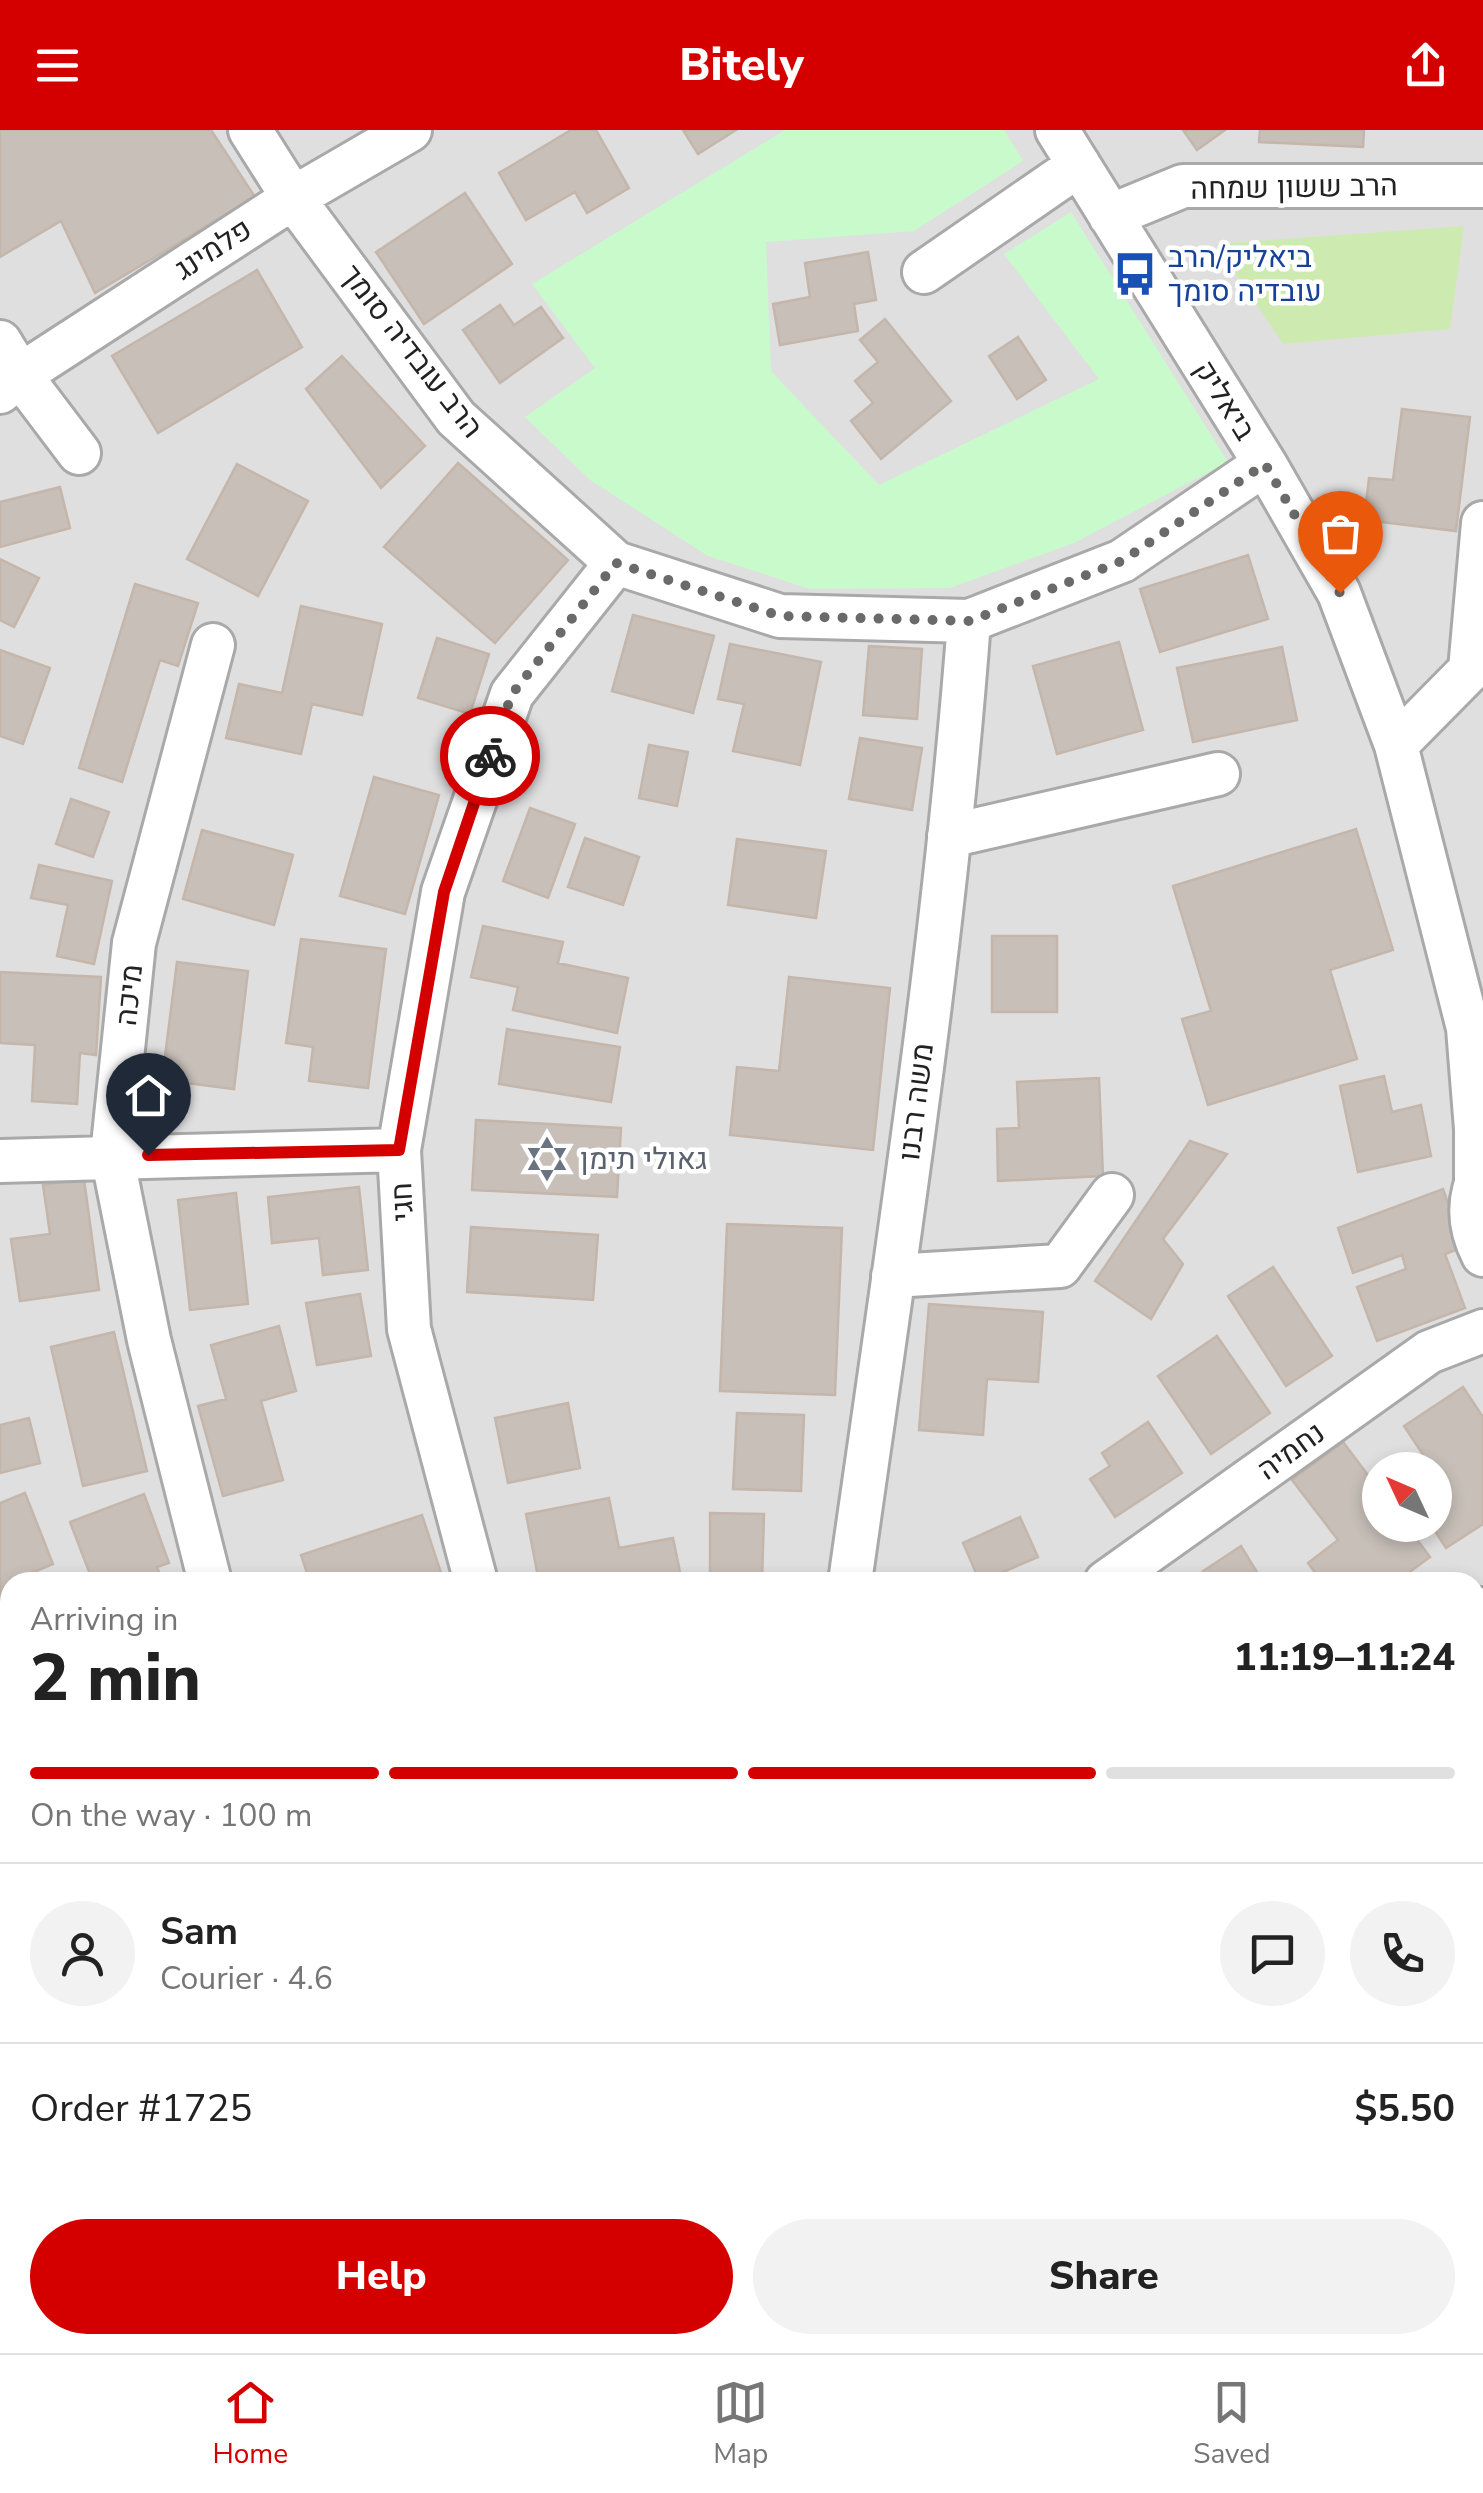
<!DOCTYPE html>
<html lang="en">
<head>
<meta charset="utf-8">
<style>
	body { margin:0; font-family:"Nunito Sans",Heebo,sans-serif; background:#f2f2f2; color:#222; height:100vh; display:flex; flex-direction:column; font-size:38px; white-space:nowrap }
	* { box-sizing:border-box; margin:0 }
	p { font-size:32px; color:#767676 }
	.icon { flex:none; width:55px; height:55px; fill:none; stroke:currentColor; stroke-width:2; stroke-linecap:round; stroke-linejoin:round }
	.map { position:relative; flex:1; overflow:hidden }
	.sheet { position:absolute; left:0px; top:1442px; width:1485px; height:782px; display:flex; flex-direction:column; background:#fff; border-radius:30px 30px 0 0; box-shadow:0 5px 15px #0003 }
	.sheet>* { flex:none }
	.needle { width:65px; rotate:314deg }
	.tools { position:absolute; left:1362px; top:1322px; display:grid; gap:20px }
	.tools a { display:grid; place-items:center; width:90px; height:90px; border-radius:50%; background:#fff; box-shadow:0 5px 15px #0003; font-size:50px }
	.pin { position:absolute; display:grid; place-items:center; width:85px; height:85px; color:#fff; margin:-102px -42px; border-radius:50% 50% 50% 0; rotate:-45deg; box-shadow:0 0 10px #0007 }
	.pin .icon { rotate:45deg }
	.courier { position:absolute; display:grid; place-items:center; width:100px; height:100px; margin:-50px; border:8px solid #d40000; border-radius:50%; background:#fff; color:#222; box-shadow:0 2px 12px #0007 }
	.headline em { font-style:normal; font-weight:800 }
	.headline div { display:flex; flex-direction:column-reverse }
	.headline { display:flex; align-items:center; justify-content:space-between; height:170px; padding:0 30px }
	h1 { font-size:65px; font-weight:800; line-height:75px }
	.bar { display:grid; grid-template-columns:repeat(4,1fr); gap:15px 10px; align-content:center; height:120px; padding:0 30px }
	.bar i { height:12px; border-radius:8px; background:#e0e0e0 }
	.bar .current { background:#d40000 }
	.bar p { grid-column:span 4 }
	.line { display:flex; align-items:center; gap:25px; padding:0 30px; border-top:2px solid #e0e0e0 }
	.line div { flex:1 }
	.round { display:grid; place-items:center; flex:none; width:105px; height:105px; border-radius:52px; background:#f2f2f2 }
	.cta { display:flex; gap:20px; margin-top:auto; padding:20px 30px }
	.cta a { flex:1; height:115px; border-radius:60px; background:#d40000; color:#fff; font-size:40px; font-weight:800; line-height:115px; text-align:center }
	.cta a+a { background:#f2f2f2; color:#222 }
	header { display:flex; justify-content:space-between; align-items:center; height:130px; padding:0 30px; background:#d40000; color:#fff; font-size:45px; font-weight:800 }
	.dock { display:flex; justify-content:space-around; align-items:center; height:140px; border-top:2px solid #e0e0e0; background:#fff; font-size:28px; color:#767676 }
	.dock a { display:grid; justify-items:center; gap:5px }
	.dock .current { color:#d40000 }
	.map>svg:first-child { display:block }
	.residential { fill:#e0dfdf; fill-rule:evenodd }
	.grass { fill:#cdebb0 }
	.park { fill:#c8facc }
	.building { fill:#c7bfb8; stroke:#c4b6ab; stroke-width:2.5 }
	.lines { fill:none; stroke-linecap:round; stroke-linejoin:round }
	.minor-casing { stroke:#a9a9a9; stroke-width:48 }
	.minor { stroke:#fff; stroke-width:42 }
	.done { stroke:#6b6a68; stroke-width:10; stroke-dasharray:0 18 }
	.route { stroke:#d40000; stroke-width:12 }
	.labels { text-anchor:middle; stroke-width:9; stroke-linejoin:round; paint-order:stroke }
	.street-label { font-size:30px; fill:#222; stroke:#fff }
	.transit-label { font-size:30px; fill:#164399; stroke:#fff; text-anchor:start }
	.worship-label { font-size:30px; fill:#5b616d; stroke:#fff; text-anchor:start }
</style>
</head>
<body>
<header><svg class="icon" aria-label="menu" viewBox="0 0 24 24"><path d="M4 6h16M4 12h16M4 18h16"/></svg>Bitely<svg class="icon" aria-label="share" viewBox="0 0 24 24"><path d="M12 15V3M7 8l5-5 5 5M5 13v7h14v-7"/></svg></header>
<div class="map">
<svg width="1483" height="2223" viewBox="0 0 1483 2223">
	<rect width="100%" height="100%" fill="#f2efe9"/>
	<path class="residential" d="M 0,0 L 1483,0 L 1483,2223 L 0,2223 ZM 1380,1340 L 1435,1340 L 1435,1395 L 1380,1395 ZM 10,1452 L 1475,1452 L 1475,2215 L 10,2215 Z"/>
	<path class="grass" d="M 1464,96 L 1450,199 L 1283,214 L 1216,114 Z"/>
	<path class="park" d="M 785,0 L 1004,0 L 1023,31 L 914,101 L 766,112 L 771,241 L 879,355 L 1099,249 L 1004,124 L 1071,82 L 1228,332 L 1074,413 L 950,458 L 810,459 L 708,426 L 590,350 L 525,287 L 595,238 L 532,154 Z"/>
	<path class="building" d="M 0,0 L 211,0 L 255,67 L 95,163 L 61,91 L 0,127 Z
		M 571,0 L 596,0 L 629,58 L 587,83 L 575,62 L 526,90 L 499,43 Z
		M 683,0 L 736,0 L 698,24 Z
		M 1183,0 L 1225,0 L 1197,20 Z
		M 1260,0 L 1364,0 L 1363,17 L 1259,12 Z
		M 465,63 L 512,134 L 424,194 L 376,122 Z
		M 868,122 L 876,170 L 854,174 L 858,201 L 780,215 L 773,174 L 810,167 L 805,133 Z
		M 257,140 L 302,217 L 158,303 L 112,226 Z
		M 500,175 L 514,195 L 541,177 L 563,208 L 500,253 L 463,200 Z
		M 885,189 L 951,271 L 881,329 L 851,291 L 873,273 L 855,251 L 878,232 L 860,210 Z
		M 1018,207 L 1046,250 L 1017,269 L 989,226 Z
		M 342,226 L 425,316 L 381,358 L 306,259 Z
		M 1402,279 L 1470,287 L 1456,401 L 1364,390 L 1369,348 L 1393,350 Z
		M 458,333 L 568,430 L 495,513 L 384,417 Z
		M 237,334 L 308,371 L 258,466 L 187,429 Z
		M 60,357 L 70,398 L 0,417 L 0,372 Z
		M 1248,425 L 1268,489 L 1160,522 L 1140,459 Z
		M 0,429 L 39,448 L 14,497 L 0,490 Z
		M 135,454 L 198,473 L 178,536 L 160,530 L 122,652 L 79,638 Z
		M 301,476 L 382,494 L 362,585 L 312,574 L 301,624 L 226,608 L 239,554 L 282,563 Z
		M 633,485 L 714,506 L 693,583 L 612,561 Z
		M 437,508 L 489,524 L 470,584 L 418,568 Z
		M 1119,512 L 1143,600 L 1057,624 L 1033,536 Z
		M 730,514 L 821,532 L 800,635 L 733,621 L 744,574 L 718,569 Z
		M 869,516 L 922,519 L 917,589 L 863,585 Z
		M 1282,517 L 1297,590 L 1193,612 L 1177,538 Z
		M 0,520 L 50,538 L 23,614 L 0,606 Z
		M 860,608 L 922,618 L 912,680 L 849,669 Z
		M 649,615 L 688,622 L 677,676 L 639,668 Z
		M 374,647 L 439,665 L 405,784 L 340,766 Z
		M 71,669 L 109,682 L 93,727 L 56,714 Z
		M 530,678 L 575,694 L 548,768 L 503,751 Z
		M 1356,699 L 1393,820 L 1330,840 L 1357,929 L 1208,975 L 1182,889 L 1211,881 L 1173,756 Z
		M 202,700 L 293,725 L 274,795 L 183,769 Z
		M 585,708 L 639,727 L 623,775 L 568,757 Z
		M 737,709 L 826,721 L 816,788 L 728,775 Z
		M 39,735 L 112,751 L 94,834 L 57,826 L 68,775 L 31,768 Z
		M 483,796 L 563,812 L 558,833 L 628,848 L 617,903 L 513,880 L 518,857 L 471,847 Z
		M 992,806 L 1057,806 L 1057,882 L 992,882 Z
		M 301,809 L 386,819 L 368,958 L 309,951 L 313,917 L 286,913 Z
		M 177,832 L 248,841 L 234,959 L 162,950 Z
		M 0,842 L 101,847 L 96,925 L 80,923 L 77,974 L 32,971 L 35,915 L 0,913 Z
		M 789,847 L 890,858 L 873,1020 L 730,1005 L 737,937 L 779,941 Z
		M 507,899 L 620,917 L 611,972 L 499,954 Z
		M 1384,946 L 1392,982 L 1421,975 L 1431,1026 L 1358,1042 L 1340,956 Z
		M 1099,948 L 1103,1046 L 998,1051 L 997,999 L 1019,998 L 1017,952 Z
		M 476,990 L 621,998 L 617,1067 L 472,1060 Z
		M 1190,1011 L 1227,1024 L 1163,1109 L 1183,1134 L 1151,1189 L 1095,1151 Z
		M 84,1049 L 99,1160 L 20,1171 L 11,1109 L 50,1104 L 43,1055 Z
		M 359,1057 L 368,1140 L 323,1145 L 319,1108 L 272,1113 L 268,1067 Z
		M 1443,1059 L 1464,1117 L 1445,1124 L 1465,1178 L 1377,1211 L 1357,1157 L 1406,1139 L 1402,1125 L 1353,1143 L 1338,1098 Z
		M 236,1063 L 248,1174 L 190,1180 L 178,1070 Z
		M 727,1094 L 842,1098 L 835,1265 L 720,1261 Z
		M 471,1097 L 598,1105 L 593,1170 L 467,1162 Z
		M 1273,1137 L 1332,1226 L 1286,1256 L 1228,1166 Z
		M 360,1164 L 371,1226 L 317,1235 L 306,1173 Z
		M 929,1174 L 1043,1182 L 1038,1252 L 987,1249 L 983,1305 L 919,1300 Z
		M 279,1196 L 296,1261 L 261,1271 L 283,1350 L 223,1366 L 198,1276 L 226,1269 L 211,1215 Z
		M 114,1202 L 147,1341 L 83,1356 L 51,1217 Z
		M 1217,1206 L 1270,1283 L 1211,1324 L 1158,1246 Z
		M 1463,1257 L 1483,1287 L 1483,1394 L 1446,1418 L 1431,1395 L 1435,1395 L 1435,1358 L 1442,1353 L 1404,1296 Z
		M 568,1273 L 580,1338 L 508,1353 L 495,1288 Z
		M 737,1283 L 804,1285 L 801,1361 L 733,1359 Z
		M 29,1288 L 40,1333 L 0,1343 L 0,1295 Z
		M 1148,1292 L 1182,1343 L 1115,1387 L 1090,1349 L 1110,1336 L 1102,1323 Z
		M 1343,1312 L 1380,1361 L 1380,1395 L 1406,1395 L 1430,1427 L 1396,1452 L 1322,1452 L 1308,1433 L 1338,1410 L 1292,1350 Z
		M 25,1363 L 53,1434 L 10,1452 L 10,1528 L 0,1532 L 0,1373 Z
		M 144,1364 L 169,1433 L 157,1437 L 163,1452 L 93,1452 L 70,1392 Z
		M 609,1368 L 619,1418 L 673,1408 L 681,1447 L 652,1452 L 539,1452 L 526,1384 Z
		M 710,1383 L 764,1384 L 762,1452 L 710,1452 Z
		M 422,1385 L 444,1452 L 310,1452 L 301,1425 Z
		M 1020,1387 L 1038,1427 L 980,1452 L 963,1413 Z
		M 1241,1416 L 1263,1452 L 1210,1452 L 1203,1441 Z
		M 1478,1553 L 1483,1559 L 1483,1758 L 1480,1760 L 1475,1753 L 1475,1555 Z
		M 10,1873 L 10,1916 L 0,1904 L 0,1880 Z
		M 1483,1933 L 1483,2036 L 1475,2041 L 1475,1937 Z
		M 10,1942 L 10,1987 L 0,1973 L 0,1950 Z
		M 1483,2074 L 1483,2136 L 1475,2119 L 1475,2078 Z
		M 0,2091 L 10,2102 L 10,2140 L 0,2149 Z
		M 59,2215 L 212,2215 L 214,2223 L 65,2223 Z
		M 656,2215 L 703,2215 L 702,2223 L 655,2223 Z
		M 1028,2215 L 1135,2215 L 1121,2223 L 1032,2223 Z
		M 1229,2215 L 1272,2215 L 1275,2223 L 1208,2223 Z"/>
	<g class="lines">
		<g class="minor-casing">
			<path id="minor" d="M 250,0 L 293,68 L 456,288 L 616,433 L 780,486 L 969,491 L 1122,431 L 1265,334
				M 1057,0 L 1265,334 L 1339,463 L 1396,615 L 1468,898 L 1476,999 L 1476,1049
				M 1110,86 L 1183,56 L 1483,56
				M 924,142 L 1079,35
				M 0,212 L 20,245 L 79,323
				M 0,262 L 20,245 L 293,68 L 410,0
				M 1396,615 L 1470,540 L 1483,393
				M 949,706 L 1218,644
				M 0,1031 L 399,1020
				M 1483,1038 C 1467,1067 1468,1096 1483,1125
				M 893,1146 L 1060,1136 L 1112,1065
				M 210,1452 L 149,1210 L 112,1025 L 134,813 L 213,515
				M 476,1452 L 409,1199 L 399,1020 L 443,762 L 512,564 L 616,433
				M 850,1452 C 895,1133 945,813 969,491
				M 1106,1452 L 1429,1222 L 1483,1201
				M 1475,1484 L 1483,1479
				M 0,1717 L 10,1733
				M 0,1774 L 10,1771
				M 1475,1903 L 1483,1899
				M 272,2215 L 276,2223
				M 980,2215 L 984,2223
				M 1310,2215 L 1314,2223
				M 379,2223 L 392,2215
				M 737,2223 L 738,2215"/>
		</g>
		<use href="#minor" class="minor"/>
	</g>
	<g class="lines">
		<path class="done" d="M 490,626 L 512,564 L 616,433 L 780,486 L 970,491 L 1122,431 L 1265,334 L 1340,463"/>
		<path class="route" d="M 148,1025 L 399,1020 L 444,762 L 490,626"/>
	</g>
	<defs>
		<g id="bus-bare" transform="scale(3.45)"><path d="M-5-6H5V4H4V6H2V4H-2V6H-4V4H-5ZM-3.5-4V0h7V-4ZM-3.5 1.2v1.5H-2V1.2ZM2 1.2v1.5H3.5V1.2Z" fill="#1a4fb4" stroke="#fff" stroke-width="2.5" paint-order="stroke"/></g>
		<g id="synagogue-bare" transform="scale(3.45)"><path d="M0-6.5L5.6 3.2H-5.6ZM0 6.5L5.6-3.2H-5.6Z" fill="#6b7280" stroke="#fff" stroke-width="2.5" paint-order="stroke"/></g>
	</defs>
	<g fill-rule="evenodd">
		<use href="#bus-bare" x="1135" y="144"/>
		<use href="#synagogue-bare" x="547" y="1029"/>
	</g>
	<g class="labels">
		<g class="street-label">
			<text transform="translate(1294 57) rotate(-1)" y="10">הרב ששון שמחה</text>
			<text transform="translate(213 119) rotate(-33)" y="10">פלמינג</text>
			<text transform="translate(412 221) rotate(52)" y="10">הרב עובדיה סומך</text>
			<text transform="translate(1225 270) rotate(58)" y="10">ביאליק</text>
			<text transform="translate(129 865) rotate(-84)" y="10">מיכה</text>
			<text transform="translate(916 972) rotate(-83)" y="10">משה רבנו</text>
			<text transform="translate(402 1072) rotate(-93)" y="10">חגי</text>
			<text transform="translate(1291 1321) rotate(-36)" y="10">נחמיה</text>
		</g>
		<g class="transit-label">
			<text x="1168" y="137">ביאליק/הרב<tspan x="1168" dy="34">עובדיה סומך</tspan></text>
		</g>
		<g class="worship-label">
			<text x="580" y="1039">גאולי תימן</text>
		</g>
	</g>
</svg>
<div class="tools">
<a><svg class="needle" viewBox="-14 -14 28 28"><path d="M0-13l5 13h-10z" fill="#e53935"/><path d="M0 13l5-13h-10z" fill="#767676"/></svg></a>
</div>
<div class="pin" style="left:1340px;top:463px;background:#ea580c"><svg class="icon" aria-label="bag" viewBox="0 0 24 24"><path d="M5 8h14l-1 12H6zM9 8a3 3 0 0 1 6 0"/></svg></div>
<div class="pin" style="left:148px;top:1025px;background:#1f2937"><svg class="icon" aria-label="home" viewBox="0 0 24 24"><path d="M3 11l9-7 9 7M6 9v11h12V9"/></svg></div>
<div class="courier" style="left:490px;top:626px"><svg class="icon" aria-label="bike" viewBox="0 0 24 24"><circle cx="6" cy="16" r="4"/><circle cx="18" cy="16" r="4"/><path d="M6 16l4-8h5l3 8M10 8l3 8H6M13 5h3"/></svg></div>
<section class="sheet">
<div class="headline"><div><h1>2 min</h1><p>Arriving in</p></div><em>11:19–11:24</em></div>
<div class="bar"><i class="current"></i><i class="current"></i><i class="current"></i><i></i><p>On the way · 100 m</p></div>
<div class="line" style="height:180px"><a class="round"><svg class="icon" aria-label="person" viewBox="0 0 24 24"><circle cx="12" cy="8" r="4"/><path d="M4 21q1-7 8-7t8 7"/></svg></a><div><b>Sam</b><p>Courier · 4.6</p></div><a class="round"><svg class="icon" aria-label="chat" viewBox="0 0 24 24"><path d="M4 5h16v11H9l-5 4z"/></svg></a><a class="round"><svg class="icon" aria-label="phone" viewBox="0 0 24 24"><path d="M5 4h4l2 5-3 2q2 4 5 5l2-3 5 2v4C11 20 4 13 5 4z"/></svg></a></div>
<div class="line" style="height:130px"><div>Order #1725</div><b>$5.50</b></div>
<div class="cta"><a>Help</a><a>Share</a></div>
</section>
</div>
<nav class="dock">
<a class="current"><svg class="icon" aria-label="home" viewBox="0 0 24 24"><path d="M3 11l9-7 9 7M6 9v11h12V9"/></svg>Home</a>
<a><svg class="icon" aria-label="map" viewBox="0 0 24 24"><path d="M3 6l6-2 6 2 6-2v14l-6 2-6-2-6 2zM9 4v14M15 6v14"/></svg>Map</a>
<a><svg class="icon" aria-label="saved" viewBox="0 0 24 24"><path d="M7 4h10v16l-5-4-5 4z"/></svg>Saved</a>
</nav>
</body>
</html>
